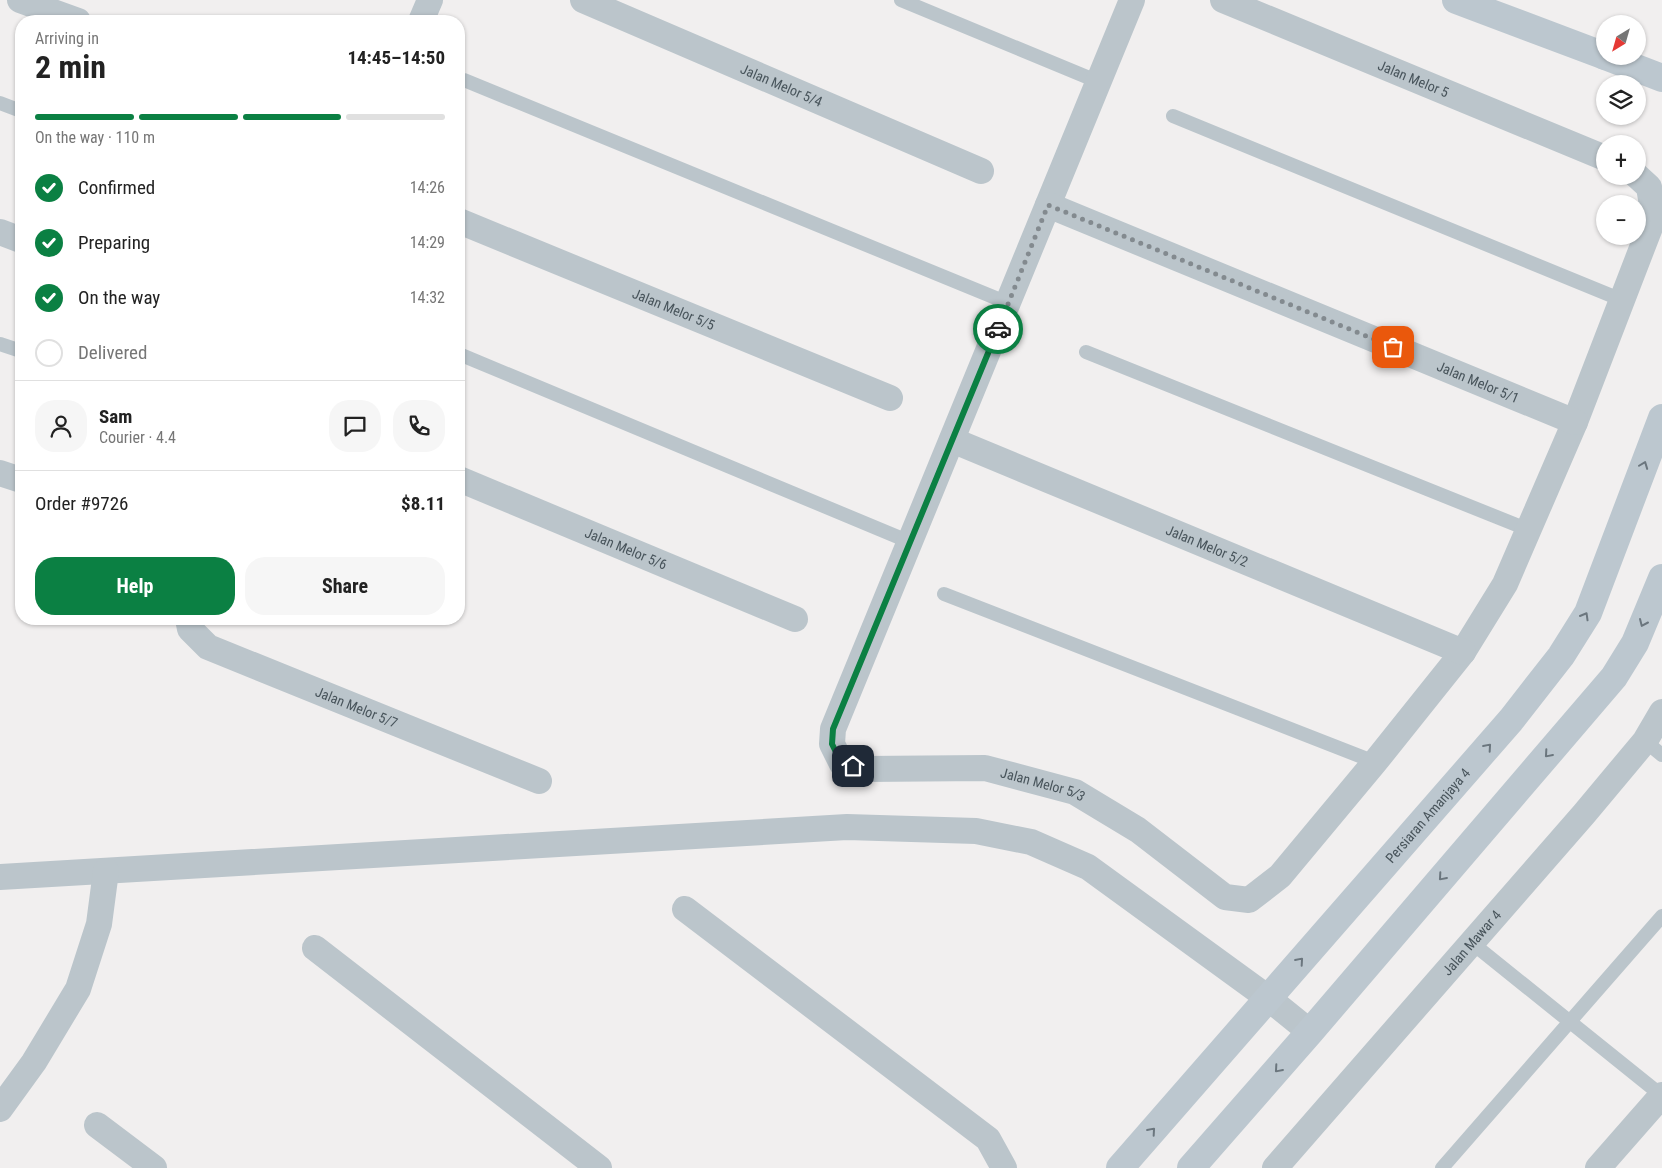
<!DOCTYPE html>
<html lang="en">
<head>
<meta charset="utf-8">
<style>
	body { margin:0; font-family:"Roboto Condensed",sans-serif; background:#f6f6f6; color:#222; height:100vh; display:flex; flex-direction:column; font-size:19px; white-space:nowrap }
	* { box-sizing:border-box; margin:0 }
	p { font-size:16px; color:#767676 }
	.icon { flex:none; width:28px; height:28px; fill:none; stroke:currentColor; stroke-width:2; stroke-linecap:round; stroke-linejoin:round }
	.map { position:relative; flex:1; overflow:hidden }
	.panel { position:absolute; left:15px; top:15px; width:450px; height:610px; display:flex; flex-direction:column; background:#fff; border-radius:20px; box-shadow:0 1px 4px #0004 }
	.panel>* { flex:none }
	.needle { width:32px; rotate:217deg }
	.controls { position:absolute; left:1596px; top:15px; display:grid; gap:10px }
	.controls a { display:grid; place-items:center; width:50px; height:50px; border-radius:50%; background:#fff; box-shadow:0 1px 4px #0004; font-size:25px }
	.pin { position:absolute; display:grid; place-items:center; width:42px; height:42px; color:#fff; margin:-21px; border-radius:10px; box-shadow:0 2px 8px #0006 }
	.courier { position:absolute; display:grid; place-items:center; width:50px; height:50px; margin:-25px; border:4px solid #0b8043; border-radius:50%; background:#fff; color:#222; box-shadow:0 1px 6px #0007 }
	.summary em { font-style:normal; font-weight:700 }
	.summary div { display:flex; flex-direction:column-reverse }
	.summary { display:flex; align-items:center; justify-content:space-between; height:85px; padding:0 20px }
	h1 { font-size:32px; font-weight:700; line-height:38px }
	.bar { display:grid; grid-template-columns:repeat(4,1fr); gap:8px 5px; align-content:center; height:60px; padding:0 20px }
	.bar i { height:6px; border-radius:4px; background:#e0e0e0 }
	.bar .on { background:#0b8043 }
	.bar p { grid-column:span 4 }
	.line { display:flex; align-items:center; gap:12px; padding:0 20px; border-top:1px solid #e0e0e0 }
	.line div { flex:1 }
	.round { display:grid; place-items:center; flex:none; width:52px; height:52px; border-radius:20px; background:#f6f6f6 }
	ol { padding:0 20px; list-style:none }
	li { display:flex; align-items:center; gap:15px; height:55px }
	li p { margin-inline-start:auto }
	li .icon { padding:5px; border-radius:50%; background:#0b8043; color:#fff; stroke-width:4 }
	li:last-child { color:#767676 }
	li i { width:28px; height:28px; border:2px solid #e0e0e0; border-radius:50% }
	.primary-button { display:flex; gap:10px; margin-top:auto; padding:10px 20px }
	.primary-button a { flex:1; height:58px; border-radius:20px; background:#0b8043; color:#fff; font-size:20px; font-weight:700; line-height:58px; text-align:center }
	.primary-button a+a { background:#f6f6f6; color:#222 }
	.map>svg:first-child { display:block }
	.lines { fill:none; stroke-linecap:round; stroke-linejoin:round }
	.lane { stroke:#bbc5cb; stroke-width:14 }
	.street { stroke:#bbc5cb; stroke-width:26 }
	.secondary { stroke:#bcc7cf; stroke-width:28 }
	.oneway { stroke:#6b767e }
	.done { stroke:#838a8f; stroke-width:5; stroke-dasharray:0 9 }
	.route { stroke:#0b8043; stroke-width:6 }
	.labels { text-anchor:middle; stroke-width:4; stroke-linejoin:round; paint-order:stroke }
	.street-label { font-size:14px; fill:#48545b; stroke:#fff }
</style>
</head>
<body>
<div class="map">
<svg width="1662" height="1168" viewBox="0 0 1662 1168">
	<rect width="100%" height="100%" fill="#f1efef"/>
	<g class="lines">
		<path class="lane" d="M 901,0 L 1099,82
			M 464,80 L 1008,303
			M 0,103 L 21,111
			M 1173,116 L 1622,300
			M 0,344 L 21,351
			M 1086,352 L 1529,530
			M 459,354 L 910,542
			M 944,594 L 1375,762
			M 1645,741 L 1662,755
			M 1472,943 L 1661,1095
			M 1442,1168 L 1662,916"/>
		<g class="street">
			<path d="M 20,0 L 78,21"/>
			<path id="s1" d="M 583,0 L 981,171"/>
			<path id="s2" d="M 1132,0 L 833,729 L 832,744 L 842,764 L 865,769 L 985,768 L 1075,792 L 1138,830 L 1225,897 L 1249,900 L 1280,876 L 1375,762 L 1463,652 L 1505,584 L 1575,422 L 1654,217 L 1649,187 L 1637,176"/>
			<path id="s3" d="M 1223,0 L 1605,158"/>
			<path d="M 421,21 L 430,0"/>
			<path id="s4" d="M 1048,205 L 1575,422"/>
			<path id="s5" d="M 459,221 L 890,398"/>
			<path d="M 0,232 L 21,240"/>
			<path id="s6" d="M 952,440 L 1463,652"/>
			<path d="M 0,473 L 21,480"/>
			<path id="s7" d="M 459,479 L 795,619"/>
			<path id="s8" d="M 188,619 L 190,629 L 208,647 L 539,781"/>
			<path d="M 0,877 L 847,827 L 976,831 L 1031,842 L 1088,867 L 1268,998 L 1310,1032"/>
			<path d="M 685,909 L 988,1139 L 1004,1168"/>
			<path d="M 315,948 L 599,1168"/>
			<path d="M 0,1109 L 34,1062 L 78,989 L 99,924 L 106,871"/>
			<path d="M 97,1125 L 154,1168"/>
			<path id="s9" d="M 1275,1168 L 1584,814 L 1645,741 L 1662,712"/>
			<path d="M 1598,1168 L 1662,1095"/>
		</g>
		<g class="secondary">
			<path d="M 1456,0 L 1605,56"/>
			<path d="M 1605,56 L 1662,78"/>
			<path id="s10" d="M 1120,1168 L 1511,720 L 1561,656 L 1588,613 L 1662,418"/>
			<path d="M 1191,1168 L 1310,1032 L 1614,677 L 1635,643 L 1662,578"/>
		</g>
	</g>
	<defs><path id="oneway-chevron" d="M-2-3.5L2.5 0L-2 3.5" fill="none" stroke-width="1.6" stroke-linecap="round" stroke-linejoin="round" transform="scale(1.25)"/></defs>
	<g class="oneway">
		<use href="#oneway-chevron" transform="translate(1644 465) rotate(-69)"/>
		<use href="#oneway-chevron" transform="translate(1585 616) rotate(-60)"/>
		<use href="#oneway-chevron" transform="translate(1643 623) rotate(114)"/>
		<use href="#oneway-chevron" transform="translate(1488 747) rotate(-49)"/>
		<use href="#oneway-chevron" transform="translate(1548 754) rotate(131)"/>
		<use href="#oneway-chevron" transform="translate(1442 877) rotate(131)"/>
		<use href="#oneway-chevron" transform="translate(1300 961) rotate(-49)"/>
		<use href="#oneway-chevron" transform="translate(1278 1069) rotate(131)"/>
		<use href="#oneway-chevron" transform="translate(1152 1131) rotate(-49)"/>
	</g>
	<g class="lines">
		<path class="done" d="M 998,329 L 1048,205 L 1393,347"/>
		<path class="route" d="M 853,766 L 842,764 L 832,744 L 833,729 L 998,329"/>
	</g>
	<g class="labels">
		<g class="street-label">
			<text dy="5" stroke="none"><textPath href="#s3" startOffset="206">Jalan Melor 5</textPath></text>
			<text dy="5" stroke="none"><textPath href="#s1" startOffset="216">Jalan Melor 5/4</textPath></text>
			<text dy="5" stroke="none"><textPath href="#s5" startOffset="232">Jalan Melor 5/5</textPath></text>
			<text dy="5" stroke="none"><textPath href="#s4" startOffset="465">Jalan Melor 5/1</textPath></text>
			<text dy="5" stroke="none"><textPath href="#s6" startOffset="276">Jalan Melor 5/2</textPath></text>
			<text dy="5" stroke="none"><textPath href="#s7" startOffset="181">Jalan Melor 5/6</textPath></text>
			<text dy="5" stroke="none"><textPath href="#s8" startOffset="196">Jalan Melor 5/7</textPath></text>
			<text dy="5" stroke="none"><textPath href="#s2" startOffset="1029">Jalan Melor 5/3</textPath></text>
			<text dy="5" stroke="none"><textPath href="#s10" startOffset="468">Persiaran Amanjaya 4</textPath></text>
			<text dy="5" stroke="none"><textPath href="#s9" startOffset="299">Jalan Mawar 4</textPath></text>
		</g>
	</g>
</svg>
<div class="controls">
<a><svg class="needle" viewBox="-14 -14 28 28"><path d="M0-13l5 13h-10z" fill="#e53935"/><path d="M0 13l5-13h-10z" fill="#767676"/></svg></a>
<a><svg class="icon" aria-label="layers" viewBox="0 0 24 24"><path d="M12 4l9 5-9 5-9-5zM3 14l9 5 9-5"/></svg></a>
<a>+</a>
<a>−</a>
</div>
<div class="pin" style="left:1393px;top:347px;background:#ea580c"><svg class="icon" aria-label="bag" viewBox="0 0 24 24"><path d="M5 8h14l-1 12H6zM9 8a3 3 0 0 1 6 0"/></svg></div>
<div class="pin" style="left:853px;top:766px;background:#1f2937"><svg class="icon" aria-label="home" viewBox="0 0 24 24"><path d="M3 11l9-7 9 7M6 9v11h12V9"/></svg></div>
<div class="courier" style="left:998px;top:329px"><svg class="icon" aria-label="car" viewBox="0 0 24 24"><path d="M5 17H2v-5l4-1 3-4h7l3 4 3 1v5h-3M9 17h6M6 11h13"/><circle cx="7" cy="17" r="2"/><circle cx="17" cy="17" r="2"/></svg></div>
<section class="panel">
<div class="summary"><div><h1>2 min</h1><p>Arriving in</p></div><em>14:45–14:50</em></div>
<div class="bar"><i class="on"></i><i class="on"></i><i class="on"></i><i></i><p>On the way · 110 m</p></div>
<ol>
<li><svg class="icon" aria-label="check" viewBox="0 0 24 24"><path d="M5 12l5 5 9-10"/></svg>Confirmed<p>14:26</p></li>
<li><svg class="icon" aria-label="check" viewBox="0 0 24 24"><path d="M5 12l5 5 9-10"/></svg>Preparing<p>14:29</p></li>
<li><svg class="icon" aria-label="check" viewBox="0 0 24 24"><path d="M5 12l5 5 9-10"/></svg>On the way<p>14:32</p></li>
<li><i></i>Delivered</li>
</ol>
<div class="line" style="height:90px"><a class="round"><svg class="icon" aria-label="person" viewBox="0 0 24 24"><circle cx="12" cy="8" r="4"/><path d="M4 21q1-7 8-7t8 7"/></svg></a><div><b>Sam</b><p>Courier · 4.4</p></div><a class="round"><svg class="icon" aria-label="chat" viewBox="0 0 24 24"><path d="M4 5h16v11H9l-5 4z"/></svg></a><a class="round"><svg class="icon" aria-label="phone" viewBox="0 0 24 24"><path d="M5 4h4l2 5-3 2q2 4 5 5l2-3 5 2v4C11 20 4 13 5 4z"/></svg></a></div>
<div class="line" style="height:65px"><div>Order #9726</div><b>$8.11</b></div>
<div class="primary-button"><a>Help</a><a>Share</a></div>
</section>
</div>
</body>
</html>
